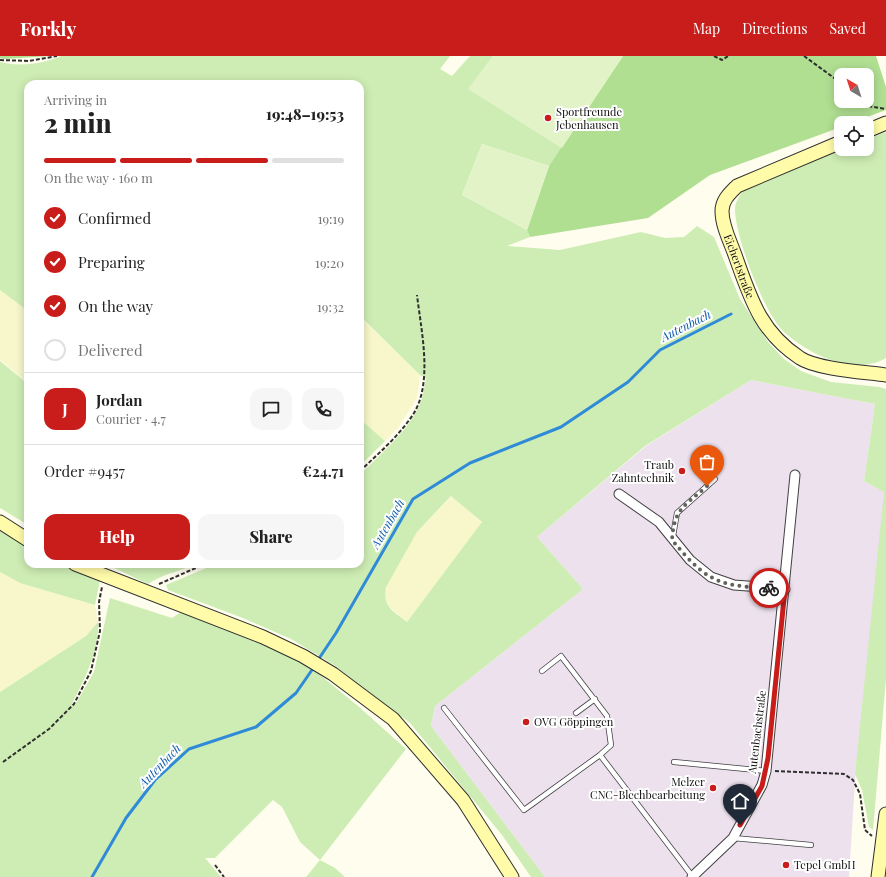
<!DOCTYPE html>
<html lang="en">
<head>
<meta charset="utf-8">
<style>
	body { margin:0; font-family:"Playfair Display",serif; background:#f6f6f6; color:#222; height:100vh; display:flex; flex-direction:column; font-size:15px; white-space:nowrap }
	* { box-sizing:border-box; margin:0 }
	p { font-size:13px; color:#767676 }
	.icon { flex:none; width:22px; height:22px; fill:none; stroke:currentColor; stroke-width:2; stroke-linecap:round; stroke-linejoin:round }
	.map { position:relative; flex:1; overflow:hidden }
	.sheet { position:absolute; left:24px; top:24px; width:340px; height:488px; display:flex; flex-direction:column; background:#fff; border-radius:12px; box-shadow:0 2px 10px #0003 }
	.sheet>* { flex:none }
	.needle { width:26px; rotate:321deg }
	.tools { position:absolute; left:834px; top:12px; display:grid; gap:8px }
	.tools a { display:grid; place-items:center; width:40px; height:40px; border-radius:8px; background:#fff; box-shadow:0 2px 10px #0003; font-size:20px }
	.pin { position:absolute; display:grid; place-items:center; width:34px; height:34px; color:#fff; margin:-41px -17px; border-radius:50% 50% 50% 0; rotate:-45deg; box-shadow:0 0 4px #0007 }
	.pin .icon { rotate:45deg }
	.courier { position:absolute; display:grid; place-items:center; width:40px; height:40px; margin:-20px; border:3px solid #c81d1a; border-radius:50%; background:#fff; color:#222; box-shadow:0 1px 5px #0007 }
	.headline em { font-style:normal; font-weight:800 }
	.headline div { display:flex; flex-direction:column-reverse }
	.headline { display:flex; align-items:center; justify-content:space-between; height:68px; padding:0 20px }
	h1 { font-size:26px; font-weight:800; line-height:30px }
	.bar { display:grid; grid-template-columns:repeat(4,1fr); gap:6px 4px; align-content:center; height:48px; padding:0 20px }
	.bar i { height:5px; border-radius:3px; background:#e0e0e0 }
	.bar .on { background:#c81d1a }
	.bar p { grid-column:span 4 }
	.line { display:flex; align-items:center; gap:10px; padding:0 20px; border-top:1px solid #e0e0e0 }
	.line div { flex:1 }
	.round { display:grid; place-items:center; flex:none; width:42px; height:42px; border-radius:12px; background:#f6f6f6 }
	ol { padding:0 20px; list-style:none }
	li { display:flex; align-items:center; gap:12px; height:44px }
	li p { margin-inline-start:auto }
	li .icon { padding:4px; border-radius:50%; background:#c81d1a; color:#fff; stroke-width:4 }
	li:last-child { color:#767676 }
	li i { width:22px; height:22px; border:2px solid #e0e0e0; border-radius:50% }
	.action { display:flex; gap:8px; margin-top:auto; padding:8px 20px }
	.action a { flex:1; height:46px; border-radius:12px; background:#c81d1a; color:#fff; font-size:16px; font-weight:800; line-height:46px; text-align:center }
	.action a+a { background:#f6f6f6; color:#222 }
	header { display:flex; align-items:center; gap:24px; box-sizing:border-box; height:56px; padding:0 20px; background:#c81d1a; color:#fff }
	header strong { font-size:19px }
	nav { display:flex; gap:22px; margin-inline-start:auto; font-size:14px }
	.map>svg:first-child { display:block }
	.industrial { fill:#ece1ed }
	.farmland { fill:#f7f7cb }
	.green { fill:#ceedb4; fill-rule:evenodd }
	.forest { fill:#b0df92; fill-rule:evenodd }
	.pitch { fill:#e1f3c7 }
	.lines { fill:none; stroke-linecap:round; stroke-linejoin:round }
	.stream { stroke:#2f8ad8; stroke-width:3 }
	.lane-casing { stroke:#404040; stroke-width:6 }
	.street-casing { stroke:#404040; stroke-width:11 }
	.secondary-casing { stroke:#2f2f2f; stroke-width:15 }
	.path { stroke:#2f2f2f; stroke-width:2; stroke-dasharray:4 2; stroke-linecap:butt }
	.lane { stroke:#fff; stroke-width:4.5 }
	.street { stroke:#fff; stroke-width:9 }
	.secondary { stroke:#fffba9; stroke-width:13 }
	.done { stroke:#62615c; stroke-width:4; stroke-dasharray:0 7.2 }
	.route { stroke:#c81d1a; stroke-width:5 }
	.poi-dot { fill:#c81d1a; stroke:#fff; stroke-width:1.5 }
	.labels { text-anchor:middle; stroke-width:4; stroke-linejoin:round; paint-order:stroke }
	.poi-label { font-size:11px; fill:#0d0d0d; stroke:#fff; text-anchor:start }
	.street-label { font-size:11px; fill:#0d0d0d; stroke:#fff }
	.water-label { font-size:12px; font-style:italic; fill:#0d5ba9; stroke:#fff }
</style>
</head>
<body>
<header>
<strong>Forkly</strong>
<nav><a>Map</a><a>Directions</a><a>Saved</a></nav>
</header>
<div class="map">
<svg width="886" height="821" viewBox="0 0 886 821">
	<rect width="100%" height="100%" fill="#fffdee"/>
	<path class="industrial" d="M 751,324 L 875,348 L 864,425 L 884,436 L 881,495 L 856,710 L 849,821 L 545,821 L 431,670 L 435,650 L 583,533 L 537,481 L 646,390 Z"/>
	<path class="farmland" d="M 0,234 L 28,255 L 28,327 L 0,304 Z
		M 360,261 L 420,319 L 417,342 L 398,372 L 385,385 L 360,363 Z
		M 452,440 L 482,467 L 407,566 L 388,550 L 384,540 L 386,530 L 417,476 Z
		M 0,516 L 20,527 L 95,549 L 98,566 L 86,580 L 0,636 Z"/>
	<path class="green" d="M 61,0 L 450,0 L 440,13 L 452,20 L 470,0 L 493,0 L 469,33 L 562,92 L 549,110 L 482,88 L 462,139 L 527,174 L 530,181 L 507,190 L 560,194 L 641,176 L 665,182 L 684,181 L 697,170 L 714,181 L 740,243 L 768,286 L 784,303 L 801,315 L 831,326 L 879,331 L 886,333 L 886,623 L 873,774 L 869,771 L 862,734 L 855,718 L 884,436 L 864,425 L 875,348 L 751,324 L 645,390 L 537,481 L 583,533 L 435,650 L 431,670 L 545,821 L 531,821 L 502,779 L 410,667 L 334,609 L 291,583 L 243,562 L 168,534 L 166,529 L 216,508 L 360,508 L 360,419 C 379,399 404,379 417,354 C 423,344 424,333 426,322 L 420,319 L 360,260 L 360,28 L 28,28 L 28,255 L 0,234 L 0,6 C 18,11 44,8 61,0 ZM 451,440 L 482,466 L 407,566 C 393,555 382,551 386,531 L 417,476 Z
		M 886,76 L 886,302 C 854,321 808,298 783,275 C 764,257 734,178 735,152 C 735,146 740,140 742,135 L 841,93 L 867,93 L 867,83 Z
		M 0,305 L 28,328 L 28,469 L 0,452 Z
		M 360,363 L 385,385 L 360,410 Z
		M 0,475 L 28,491 L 28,508 L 61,508 L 100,524 L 95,549 L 20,527 L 0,516 Z
		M 106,508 L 196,508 C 180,515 163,518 148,528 Z
		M 110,542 L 172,562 L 181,556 L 238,576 L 309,610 L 358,650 L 406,693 L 320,804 L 335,812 L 345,821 L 306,821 L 320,804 L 300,786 L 282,751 L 273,744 L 215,802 L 205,802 L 221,821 L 0,821 L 0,636 L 86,580 L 98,566 C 99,596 85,622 72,648 L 75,649 L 94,616 Z"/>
	<path class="forest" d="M 0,0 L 51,0 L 4,3 L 0,2 Z
		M 623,0 L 876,0 L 886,31 L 886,54 L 851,67 L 841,67 L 841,71 L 710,119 L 648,162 L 530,181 L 527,174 L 549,110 ZM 841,19 L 867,19 L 867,45 L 841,45 Z"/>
	<path class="pitch" d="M 493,0 L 623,0 L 562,92 L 468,33 Z
		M 482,88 L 549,110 L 527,174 L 462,139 Z"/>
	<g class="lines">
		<path class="stream" d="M 318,604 L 336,577 L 413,443 L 470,407 L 561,371 L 628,326 L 660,294 L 731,258
			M 92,821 L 126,762 L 155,724 L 189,693 L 256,671 L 296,637 L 314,611"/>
		<g class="lane-casing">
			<path id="lane" d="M 673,480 L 677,457 L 715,423
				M 542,615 L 561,600 L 607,660 L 611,689 L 600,699 L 693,821
				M 444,652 L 524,754 L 600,699
				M 576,657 L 595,643
				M 674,706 L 766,715
				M 733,782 L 811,789"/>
		</g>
		<g class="street-casing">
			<path id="street" d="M 619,438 L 659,466 L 690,504 L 711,521 L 734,529 L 785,533
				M 692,821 L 733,782 L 762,729 L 766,715 L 795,419"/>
		</g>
		<g class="secondary-casing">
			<g id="secondary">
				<path d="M 867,75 L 886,67"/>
				<path id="s1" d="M 841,86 L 737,130 C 730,137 722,144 722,155 C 722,170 730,185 735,199 C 750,241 760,276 800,302 C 816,313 865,316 886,319"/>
				<path d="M 0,466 L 28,484"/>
				<path d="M 75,508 L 263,581 L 303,600 L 333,618 L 393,663 L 463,744 L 512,821"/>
				<path d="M 878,821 L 886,758"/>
			</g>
		</g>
		<path class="path" d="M 714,0 L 722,4 L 728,0
			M 804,0 L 841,27
			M 0,4 L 29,5 L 57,0
			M 858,45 L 862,49 L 886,53
			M 360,415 C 379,397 400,379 414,357 C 433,325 421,274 417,239
			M 159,528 L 205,508
			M 3,706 L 49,673 L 74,648 L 91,615 L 100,575 L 99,546 L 102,531
			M 775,715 L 844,718 L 853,724 L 860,738 L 865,774 L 872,780
			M 215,809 L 224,821"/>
		<use href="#lane" class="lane"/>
		<use href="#street" class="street"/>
		<use href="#secondary" class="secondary"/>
	</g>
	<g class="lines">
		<path class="done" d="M 707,430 C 685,450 674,452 672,484 C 683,497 696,513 711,521 C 728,531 751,531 769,532"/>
		<path class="route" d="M 740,769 L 762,730 L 768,702 L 785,533 L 769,532"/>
	</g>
	<g class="poi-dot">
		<circle cx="548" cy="62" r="4"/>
		<circle cx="682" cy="415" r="4"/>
		<circle cx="526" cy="666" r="4"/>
		<circle cx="713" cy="732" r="4"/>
		<circle cx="786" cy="809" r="4"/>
	</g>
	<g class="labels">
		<g class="poi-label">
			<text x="556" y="60">Sportfreunde<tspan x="556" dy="13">Jebenhausen</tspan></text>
			<text x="674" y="413" text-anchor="end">Traub<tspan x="674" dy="13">Zahntechnik</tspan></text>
			<text x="534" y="670">OVG Göppingen</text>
			<text x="705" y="730" text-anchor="end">Melzer<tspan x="705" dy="13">CNC-Blechbearbeitung</tspan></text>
			<text x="794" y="813">Tepel GmbH</text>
		</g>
		<g class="street-label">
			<text dy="4" stroke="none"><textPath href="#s1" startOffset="201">Eichertstraße</textPath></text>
			<text transform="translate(757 676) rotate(-83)" y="4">Autenbachstraße</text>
		</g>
		<g class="water-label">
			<text transform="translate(686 270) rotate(-27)" y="4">Autenbach</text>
			<text transform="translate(388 468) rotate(-60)" y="4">Autenbach</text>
			<text transform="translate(160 710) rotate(-46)" y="4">Autenbach</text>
		</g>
	</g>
</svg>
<div class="tools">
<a><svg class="needle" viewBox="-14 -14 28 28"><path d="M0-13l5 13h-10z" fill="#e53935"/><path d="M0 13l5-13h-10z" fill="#767676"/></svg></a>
<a><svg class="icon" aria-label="locate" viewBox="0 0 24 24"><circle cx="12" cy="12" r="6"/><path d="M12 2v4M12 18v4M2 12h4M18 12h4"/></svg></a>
</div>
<div class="pin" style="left:707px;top:430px;background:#ea580c"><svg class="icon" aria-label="bag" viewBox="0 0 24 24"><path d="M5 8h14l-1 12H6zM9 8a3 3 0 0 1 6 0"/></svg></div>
<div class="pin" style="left:740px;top:769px;background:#1f2937"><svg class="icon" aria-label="home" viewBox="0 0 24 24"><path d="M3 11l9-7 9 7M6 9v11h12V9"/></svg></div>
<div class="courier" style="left:769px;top:532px"><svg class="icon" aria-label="bike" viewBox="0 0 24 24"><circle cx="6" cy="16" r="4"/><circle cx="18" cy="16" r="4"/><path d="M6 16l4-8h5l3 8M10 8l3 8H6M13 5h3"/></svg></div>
<section class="sheet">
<div class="headline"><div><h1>2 min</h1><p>Arriving in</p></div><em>19:48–19:53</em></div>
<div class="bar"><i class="on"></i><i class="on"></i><i class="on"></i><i></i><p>On the way · 160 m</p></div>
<ol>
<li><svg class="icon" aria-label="check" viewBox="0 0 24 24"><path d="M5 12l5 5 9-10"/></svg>Confirmed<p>19:19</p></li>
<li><svg class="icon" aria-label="check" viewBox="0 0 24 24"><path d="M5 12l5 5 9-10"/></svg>Preparing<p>19:20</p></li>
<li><svg class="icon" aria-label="check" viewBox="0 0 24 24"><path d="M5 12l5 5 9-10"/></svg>On the way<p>19:32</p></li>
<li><i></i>Delivered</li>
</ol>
<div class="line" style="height:72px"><b class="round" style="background:#c81d1a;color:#fff">J</b><div><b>Jordan</b><p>Courier · 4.7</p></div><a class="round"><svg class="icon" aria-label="chat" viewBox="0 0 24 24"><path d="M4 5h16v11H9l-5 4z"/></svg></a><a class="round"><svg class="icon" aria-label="phone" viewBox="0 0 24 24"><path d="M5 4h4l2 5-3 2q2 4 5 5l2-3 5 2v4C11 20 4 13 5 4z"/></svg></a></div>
<div class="line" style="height:52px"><div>Order #9457</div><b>€24.71</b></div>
<div class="action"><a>Help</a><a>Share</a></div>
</section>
</div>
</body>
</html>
